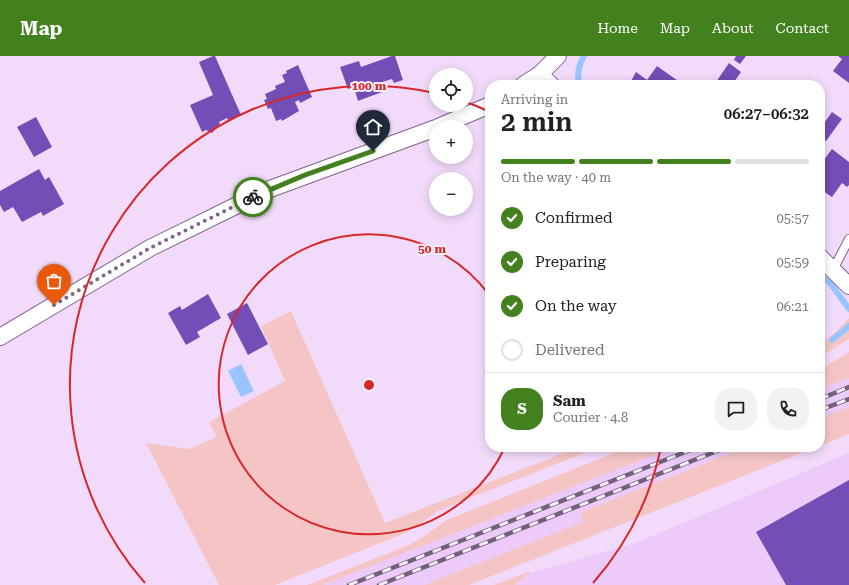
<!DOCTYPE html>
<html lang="en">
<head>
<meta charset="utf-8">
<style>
	body { margin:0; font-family:"Roboto Serif",serif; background:#f2f2f2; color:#222; height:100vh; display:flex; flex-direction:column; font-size:15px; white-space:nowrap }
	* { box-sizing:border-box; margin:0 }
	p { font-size:13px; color:#767676 }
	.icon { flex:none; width:22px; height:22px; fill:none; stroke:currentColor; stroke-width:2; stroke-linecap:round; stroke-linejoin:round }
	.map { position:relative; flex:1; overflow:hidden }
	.drawer { position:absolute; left:485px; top:24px; width:340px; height:372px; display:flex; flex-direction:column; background:#fff; border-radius:16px; box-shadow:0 2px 10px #0003 }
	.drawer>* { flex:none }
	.tools { position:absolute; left:429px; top:12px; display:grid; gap:8px }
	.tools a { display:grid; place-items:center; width:44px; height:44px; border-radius:50%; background:#fff; box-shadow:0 2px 10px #0003; font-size:20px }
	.pin { position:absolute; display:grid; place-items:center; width:34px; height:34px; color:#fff; margin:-41px -17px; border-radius:50% 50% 50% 0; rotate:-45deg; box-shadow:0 0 4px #0007 }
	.pin .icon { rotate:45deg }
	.courier { position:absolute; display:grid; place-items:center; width:40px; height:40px; margin:-20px; border:3px solid #43801e; border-radius:50%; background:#fff; color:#222; box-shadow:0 1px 5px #0007 }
	.headline em { font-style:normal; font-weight:600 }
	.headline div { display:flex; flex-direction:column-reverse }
	.headline { display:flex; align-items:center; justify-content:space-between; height:68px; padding:0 16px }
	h1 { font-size:26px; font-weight:600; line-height:30px }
	.bar { display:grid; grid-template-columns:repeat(4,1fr); gap:6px 4px; align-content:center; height:48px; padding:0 16px }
	.bar i { height:5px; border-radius:3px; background:#e0e0e0 }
	.bar .active { background:#43801e }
	.bar p { grid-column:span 4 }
	.line { display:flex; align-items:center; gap:10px; padding:0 16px; border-top:1px solid #e0e0e0 }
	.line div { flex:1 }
	.round { display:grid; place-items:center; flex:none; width:42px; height:42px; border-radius:16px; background:#f2f2f2 }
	ol { padding:0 16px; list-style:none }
	li { display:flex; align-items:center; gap:12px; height:44px }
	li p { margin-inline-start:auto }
	li .icon { padding:4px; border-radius:50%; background:#43801e; color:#fff; stroke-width:4 }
	li:last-child { color:#767676 }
	li i { width:22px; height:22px; border:2px solid #e0e0e0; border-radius:50% }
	header { display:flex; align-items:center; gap:24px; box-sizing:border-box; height:56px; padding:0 20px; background:#43801e; color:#fff }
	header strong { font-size:19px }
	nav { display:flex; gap:22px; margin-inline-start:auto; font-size:14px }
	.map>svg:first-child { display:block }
	.built { fill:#eccaf9 }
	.green { fill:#f5c5c6 }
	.water { fill:#9ac4ff }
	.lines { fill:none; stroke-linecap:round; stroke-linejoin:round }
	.stream { stroke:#9ac4ff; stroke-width:6 }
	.building { fill:#724eb6 }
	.lane-casing { stroke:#83618f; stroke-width:10 }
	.street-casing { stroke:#83618f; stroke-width:18 }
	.lane { stroke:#fff; stroke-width:8 }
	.street { stroke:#fff; stroke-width:16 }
	.rail-casing { stroke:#726178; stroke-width:4.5 }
	.rail { stroke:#f6eff9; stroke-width:3; stroke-dasharray:9; stroke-linecap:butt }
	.done { stroke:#7c6b83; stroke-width:4; stroke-dasharray:0 7.2 }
	.route { stroke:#43801e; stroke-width:5 }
	.ring { fill:none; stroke:#d62828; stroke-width:2 }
	.centre { fill:#d62828; stroke:#f6eff9; stroke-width:2 }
	.ring-label { font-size:12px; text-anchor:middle; font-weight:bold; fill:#d62828; stroke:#f6eff9; stroke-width:4; stroke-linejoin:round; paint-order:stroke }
</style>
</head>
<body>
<header>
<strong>Map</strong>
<nav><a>Home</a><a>Map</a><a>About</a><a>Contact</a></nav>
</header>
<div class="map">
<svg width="849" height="529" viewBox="0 0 849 529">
	<rect width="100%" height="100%" fill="#f2dbfa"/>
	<path class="built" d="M 849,322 L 849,351 L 820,362 L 820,333 Z
		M 674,391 L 747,391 L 581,456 L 584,466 L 424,529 L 323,529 Z
		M 849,397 L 849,529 L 515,529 L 530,517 L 636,487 Z"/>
	<path class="green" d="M 291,255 L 385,467 L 579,391 L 600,391 L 447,451 L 437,456 L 408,476 L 275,529 L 219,529 L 146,387 L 189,393 L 217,381 L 209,366 L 285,325 L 261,270 Z
		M 849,262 L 849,283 L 820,301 L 820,287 L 834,278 Z
		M 849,296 L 849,322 L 820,333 L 820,314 Z
		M 849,351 L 849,378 L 820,390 L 820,362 Z
		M 629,391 L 674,391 L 323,529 L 307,529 L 409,489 L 421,482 L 447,464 Z
		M 747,391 L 816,391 L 469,529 L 424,529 L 583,466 L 581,456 Z
		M 530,515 L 530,517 L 515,529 L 494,529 Z"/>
	<path class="water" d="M 241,308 L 254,335 L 241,341 L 228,315 Z"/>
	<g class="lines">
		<path class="stream" d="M 580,29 C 576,20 579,8 584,0
			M 820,219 L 831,228 L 849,253
			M 832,284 L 849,270"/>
	</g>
	<path class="building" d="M 213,0 L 215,0 L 241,59 L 228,64 L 227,62 L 219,66 L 220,68 L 212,77 L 206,74 L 202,76 L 190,49 L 213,39 L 199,6 Z
		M 392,0 L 395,0 L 403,24 L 394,27 L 392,23 L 379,27 L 382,36 L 358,45 L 354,31 L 348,33 L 340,11 L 359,5 L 361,11 Z
		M 736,0 L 746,0 L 740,8 L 734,4 Z
		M 838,0 L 849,0 L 849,27 L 833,15 L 842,3 Z
		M 729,7 L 741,16 L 734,26 L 736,27 L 735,29 L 714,29 Z
		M 298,9 L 312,41 L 300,47 L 299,44 L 295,46 L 299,55 L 282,65 L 281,63 L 276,65 L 271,52 L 268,53 L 264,44 L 267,43 L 265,38 L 276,33 L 275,30 L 285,26 L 282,19 L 287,17 L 286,15 Z
		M 657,10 L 681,27 L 680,29 L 629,29 L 636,16 L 647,24 Z
		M 832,56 L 842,63 L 826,85 L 820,80 L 820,73 Z
		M 36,61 L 52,91 L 34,101 L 17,71 Z
		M 832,93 L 849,106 L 849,129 L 847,131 L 842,127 L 832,141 L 820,133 L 820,109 Z
		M 39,113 L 45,124 L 49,121 L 64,148 L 43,160 L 41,156 L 22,166 L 13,151 L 4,156 L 0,149 L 0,135 Z
		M 208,238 L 221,262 L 197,276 L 200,281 L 186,289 L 168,257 L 180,250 L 182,254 Z
		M 247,247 L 268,288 L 248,299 L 227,258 Z
		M 849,424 L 849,529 L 786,529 L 756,476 Z"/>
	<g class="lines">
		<g class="lane-casing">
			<path id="lane" d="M 834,212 L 849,183"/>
		</g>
		<g class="street-casing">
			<path id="street" d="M 540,18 L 551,29
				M 523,29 L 540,18 L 558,0
				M 438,71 L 490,49
				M 820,201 L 849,230
				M 0,281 L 150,192 L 270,133 L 436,72"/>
		</g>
		<use href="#lane" class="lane"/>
		<use href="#street" class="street"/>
		<g class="rail-casing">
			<path id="rail" d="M 820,343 L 849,331
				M 820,354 L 849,343
				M 349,529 L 698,391
				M 379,529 L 727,391"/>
		</g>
		<use href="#rail" class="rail"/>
	</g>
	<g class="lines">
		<path class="done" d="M 54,249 L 150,192 L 253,141"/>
		<path class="route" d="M 253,141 L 305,119 L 373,95"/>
	</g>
	<g class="ring">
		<path d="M505 391A150 150 0 1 1 490 240"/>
		<path d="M661 391A299 299 0 0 1 593 527M145 527A299 299 0 0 1 434 37M466 46A299 299 0 0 1 488 55"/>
	</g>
	<circle cx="369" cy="329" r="6" class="centre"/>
	<g class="ring-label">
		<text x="369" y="34">100 m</text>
		<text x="432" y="197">50 m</text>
	</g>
</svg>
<div class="tools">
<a><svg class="icon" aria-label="locate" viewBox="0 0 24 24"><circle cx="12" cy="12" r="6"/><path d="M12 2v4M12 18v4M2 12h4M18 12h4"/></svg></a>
<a>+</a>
<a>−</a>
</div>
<div class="pin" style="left:54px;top:249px;background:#ea580c"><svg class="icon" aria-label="bag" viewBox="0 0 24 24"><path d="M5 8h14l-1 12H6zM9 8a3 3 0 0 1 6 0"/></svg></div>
<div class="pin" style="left:373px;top:95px;background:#1f2937"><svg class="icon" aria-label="home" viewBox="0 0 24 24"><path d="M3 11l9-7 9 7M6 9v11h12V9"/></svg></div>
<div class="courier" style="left:253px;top:141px"><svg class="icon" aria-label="bike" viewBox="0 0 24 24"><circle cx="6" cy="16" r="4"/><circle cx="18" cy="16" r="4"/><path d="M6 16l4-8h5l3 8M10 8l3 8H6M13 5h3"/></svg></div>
<section class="drawer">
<div class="headline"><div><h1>2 min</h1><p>Arriving in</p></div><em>06:27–06:32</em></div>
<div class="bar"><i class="active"></i><i class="active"></i><i class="active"></i><i></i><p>On the way · 40 m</p></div>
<ol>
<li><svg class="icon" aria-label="check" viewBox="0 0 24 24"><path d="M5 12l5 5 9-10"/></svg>Confirmed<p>05:57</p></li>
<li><svg class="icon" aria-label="check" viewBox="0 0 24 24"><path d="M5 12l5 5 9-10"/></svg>Preparing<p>05:59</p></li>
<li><svg class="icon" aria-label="check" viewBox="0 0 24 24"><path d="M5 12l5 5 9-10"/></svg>On the way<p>06:21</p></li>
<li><i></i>Delivered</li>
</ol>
<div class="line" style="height:72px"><b class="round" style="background:#43801e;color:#fff">S</b><div><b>Sam</b><p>Courier · 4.8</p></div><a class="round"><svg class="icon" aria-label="chat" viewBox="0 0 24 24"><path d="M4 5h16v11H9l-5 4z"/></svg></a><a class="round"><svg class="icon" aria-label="phone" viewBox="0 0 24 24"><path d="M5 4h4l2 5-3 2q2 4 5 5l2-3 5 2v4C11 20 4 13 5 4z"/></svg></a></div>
</section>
</div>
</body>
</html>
